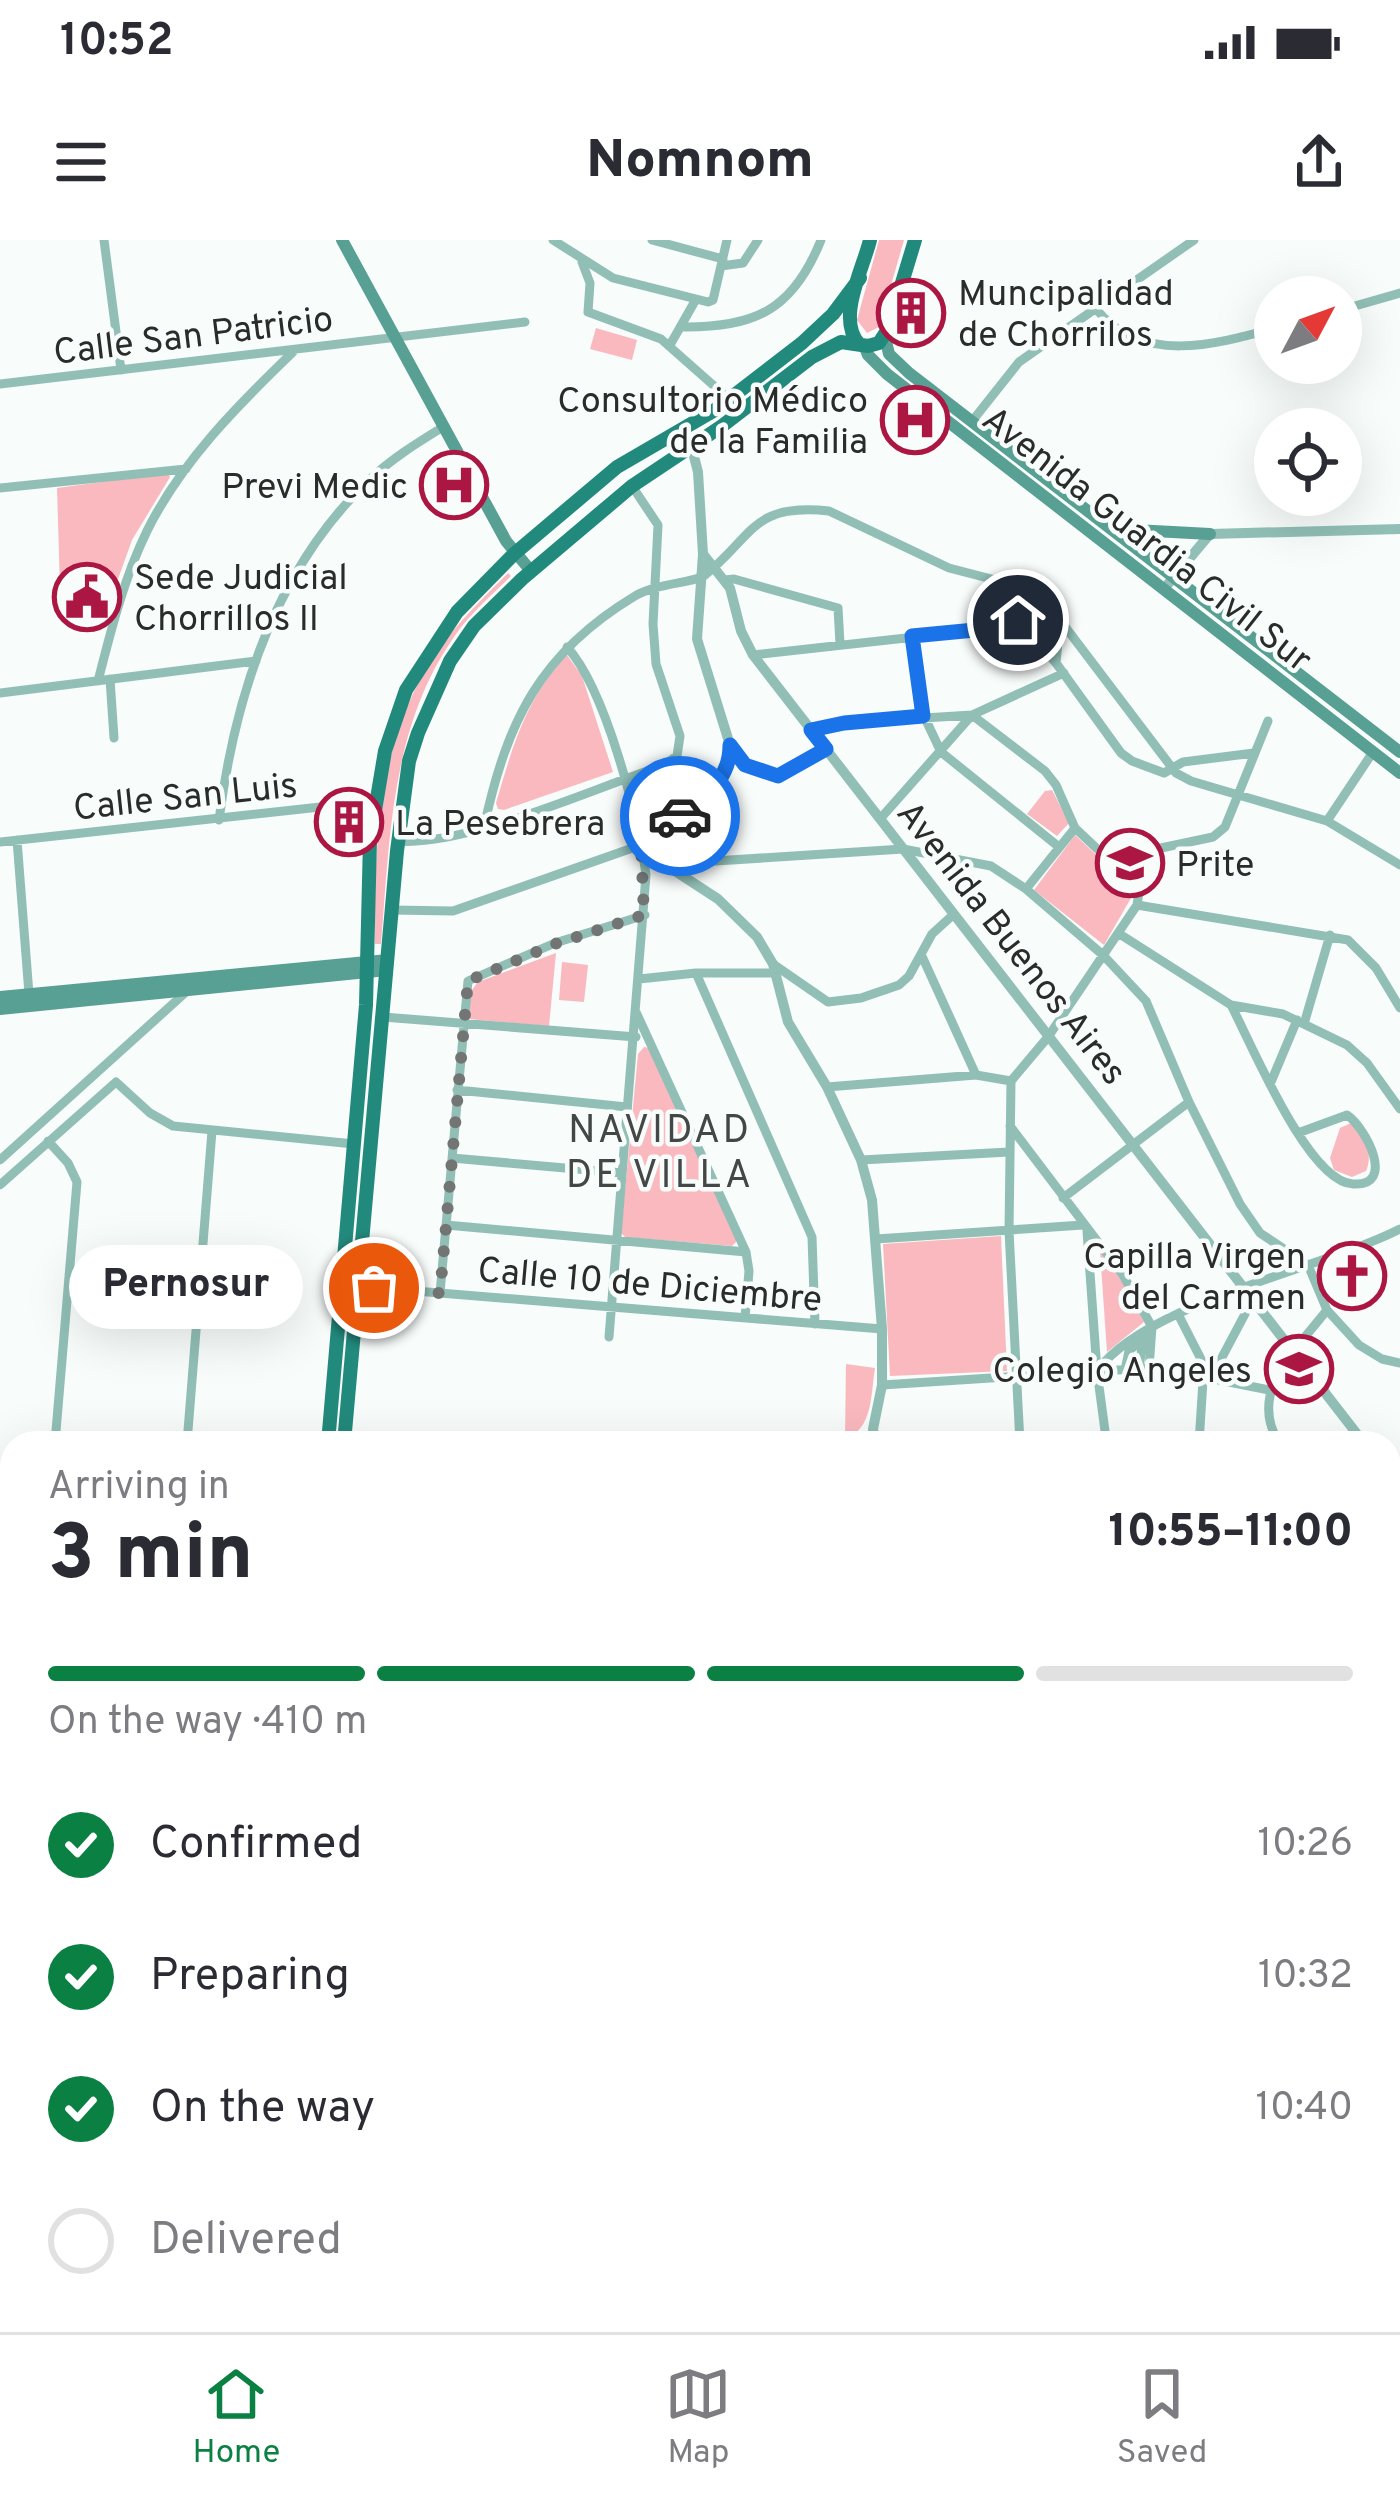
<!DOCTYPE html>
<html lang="en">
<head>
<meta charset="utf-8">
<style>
	body { margin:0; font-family:Overpass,sans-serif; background:#f2f2f3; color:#2b2b33; height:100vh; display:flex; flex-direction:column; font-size:45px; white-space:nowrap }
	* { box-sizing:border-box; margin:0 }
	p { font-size:39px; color:#7c7c81 }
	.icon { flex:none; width:66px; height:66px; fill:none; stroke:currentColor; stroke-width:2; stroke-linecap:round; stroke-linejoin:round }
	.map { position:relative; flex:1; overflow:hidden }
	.side { position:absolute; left:0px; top:1191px; width:1401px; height:903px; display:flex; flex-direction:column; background:#fff; border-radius:36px 36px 0 0; box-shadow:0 12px 48px #0002 }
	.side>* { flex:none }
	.needle { width:78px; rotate:49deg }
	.fabs { position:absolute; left:1254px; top:36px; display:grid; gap:24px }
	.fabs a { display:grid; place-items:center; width:108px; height:108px; border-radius:50%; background:#fff; box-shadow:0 12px 48px #0002; font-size:60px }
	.pin { position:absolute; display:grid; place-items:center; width:102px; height:102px; color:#fff; margin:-51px; border:6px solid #fff; border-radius:50%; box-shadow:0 3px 12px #0007 }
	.courier { position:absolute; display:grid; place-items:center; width:120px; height:120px; margin:-60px; border:9px solid #1a73e8; border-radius:50%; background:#fff; color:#222; box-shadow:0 3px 15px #0007 }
	.bubble { position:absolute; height:84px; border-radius:42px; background:#fff; box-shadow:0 12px 48px #0002; font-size:39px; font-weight:800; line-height:84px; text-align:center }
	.summary em { font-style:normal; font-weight:800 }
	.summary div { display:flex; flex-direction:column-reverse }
	.summary { display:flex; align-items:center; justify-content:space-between; height:204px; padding:0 48px }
	h1 { font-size:78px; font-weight:800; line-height:90px }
	.bar { display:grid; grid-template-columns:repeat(4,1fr); gap:18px 12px; align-content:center; height:144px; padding:0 48px }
	.bar i { height:15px; border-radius:9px; background:#e1e1e2 }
	.bar .on { background:#0b8043 }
	.bar p { grid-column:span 4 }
	ol { padding:0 48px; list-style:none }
	li { display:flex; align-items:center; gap:36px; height:132px }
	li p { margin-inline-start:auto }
	li .icon { padding:12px; border-radius:50%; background:#0b8043; color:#fff; stroke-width:4 }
	li:last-child { color:#7c7c81 }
	li i { width:66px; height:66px; border:6px solid #e1e1e2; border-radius:50% }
	.status { display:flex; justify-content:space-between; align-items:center; height:84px; padding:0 60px; background:#fff; direction:ltr }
	.status svg { height:33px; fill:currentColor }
	header { display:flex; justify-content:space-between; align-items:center; height:156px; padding:0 48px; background:#fff; font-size:54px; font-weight:800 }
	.tabs { display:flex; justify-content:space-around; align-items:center; height:168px; border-top:3px solid #e1e1e2; background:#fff; font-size:33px; color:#7c7c81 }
	.tabs a { display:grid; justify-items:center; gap:6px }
	.tabs .on { color:#0b8043 }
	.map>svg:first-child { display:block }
	.green { fill:#fab9bf }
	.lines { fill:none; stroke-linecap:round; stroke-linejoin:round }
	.minor { stroke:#91bfb6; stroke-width:9 }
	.tertiary { stroke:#91bfb6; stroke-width:10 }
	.secondary { stroke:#59a094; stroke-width:12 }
	.primary { stroke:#228a7c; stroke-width:14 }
	.done { stroke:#727574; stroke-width:12; stroke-dasharray:0 21.6 }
	.route { stroke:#1a73e8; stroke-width:15 }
	.labels { text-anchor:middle; stroke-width:9; stroke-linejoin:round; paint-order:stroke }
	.poi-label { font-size:36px; fill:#2a2c2b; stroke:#f8fcfb; text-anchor:start }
	.street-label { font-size:36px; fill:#2a2c2b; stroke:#f8fcfb }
	.neighbourhood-label { font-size:39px; letter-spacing:3px; fill:#434746; stroke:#f8fcfb }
</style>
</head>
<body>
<div class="status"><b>10:52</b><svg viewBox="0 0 49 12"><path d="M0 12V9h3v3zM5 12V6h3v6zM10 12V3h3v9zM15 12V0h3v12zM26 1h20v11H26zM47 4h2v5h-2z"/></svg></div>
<header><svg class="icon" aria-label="menu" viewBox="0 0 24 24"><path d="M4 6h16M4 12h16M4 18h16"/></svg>Nomnom<svg class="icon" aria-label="share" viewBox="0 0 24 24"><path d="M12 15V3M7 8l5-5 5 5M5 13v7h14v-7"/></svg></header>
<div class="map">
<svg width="1400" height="2092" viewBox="0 0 1400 2092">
	<rect width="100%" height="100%" fill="#f8fcfb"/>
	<path class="green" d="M 879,0 L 904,0 L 879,87 L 867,93 L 857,80 Z
		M 596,88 L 637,100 L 632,120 L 590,109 Z
		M 168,233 L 170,237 L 132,300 L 117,342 L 60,348 L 57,248 Z
		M 508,333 L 511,336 C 493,354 474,370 459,390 C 391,482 390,594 381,704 L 375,704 C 374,602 378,495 439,409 C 459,381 484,357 508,333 Z
		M 567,415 L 582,436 L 613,532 L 504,570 L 498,569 L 496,563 C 512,509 526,457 567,415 Z
		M 1052,550 L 1069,583 L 1057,596 L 1027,574 L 1045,551 Z
		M 1075,595 L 1135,651 L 1104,705 L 1034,650 Z
		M 556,713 L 549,786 L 468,779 L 471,751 L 478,742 Z
		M 562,722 L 588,725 L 584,762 L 559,760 Z
		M 644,807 L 649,808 L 738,1000 L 732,1006 L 625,997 L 621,993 L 638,814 Z
		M 1351,883 C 1364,894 1374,914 1366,931 L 1352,937 L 1334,930 L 1330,918 L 1340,888 Z
		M 1001,996 L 1007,1131 L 890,1136 L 883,1004 Z
		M 1100,1011 L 1123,1042 L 1144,1082 L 1107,1112 Z
		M 846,1124 L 875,1128 C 871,1152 873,1191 845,1198 Z
		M 1389,1832 L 1400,1832 L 1400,1960 L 1389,1959 Z"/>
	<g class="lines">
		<path class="minor" d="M 104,0 L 121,130
			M 553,0 L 613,38 L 708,62 L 713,60 L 727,0
			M 652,0 L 723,19
			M 582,22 L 590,43 L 588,72 L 661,99 L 730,160
			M 721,26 L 743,23 L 758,0
			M 1096,69 C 1142,125 1214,105 1275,88
			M 1341,70 L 1400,53
			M 681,87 C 755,88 793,70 821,0
			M 670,105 L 695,61
			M 0,144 L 525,82
			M 973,180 L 1019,122 L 1194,0
			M 0,248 L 186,229
			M 725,340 L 734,339 L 838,368 L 840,404
			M 912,396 L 924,476 L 941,512 L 1059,607
			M 567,407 C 606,450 638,577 646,635 L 609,1097
			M 753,415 L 987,389 L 1016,379 L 1056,423 L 1121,513 L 1132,521 L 1164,533 L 1183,522 L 1254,513
			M 1056,423 L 1060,381
			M 110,439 L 114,498
			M 98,441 C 111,390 124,338 147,291 C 181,222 238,165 293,112
			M 0,453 L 256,421
			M 811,490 L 844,483 L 972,475 L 1045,531 L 1056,545 L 1075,588 L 1141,650
			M 730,505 L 745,525 L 778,536 L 826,509
			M 880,579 L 972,475 L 1064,433
			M 219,580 C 235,455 275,330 368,241 C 391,219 417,203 443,187
			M 1327,581 L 1373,512
			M 484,587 C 507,481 540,413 635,356 C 656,343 695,343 705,335 C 754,296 751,263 829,271 L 949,328 L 1007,343 L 1029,353 L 1060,380 L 1176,533 L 1191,541 L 1327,581 L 1400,625
			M 17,600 L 29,754
			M 398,601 C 465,607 594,548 662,526 L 677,516 L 680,496 L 656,424 L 653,384 L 658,285 L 632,246
			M 0,602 L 375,561
			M 668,624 L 903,609 L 991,626 L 1026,649 L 1103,715 L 1146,761 L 1189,862 L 1240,964 L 1260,993 L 1308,1025 L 1327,1070 L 1359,1105 L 1382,1119 L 1400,1123
			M 1026,649 L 1075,588
			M 1137,665 L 1348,700 L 1376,728 L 1400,768
			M 392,670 L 453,671 L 641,605 L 661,607
			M 1118,693 L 1231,765 L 1283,774 L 1347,805 L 1367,823 L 1400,869
			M 921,714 L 976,835
			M 773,724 L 828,762 L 861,758 L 899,745 L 909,736 L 932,694 L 954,674
			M 696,733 L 812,997 L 815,1084
			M 639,739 L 696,733 L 776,733
			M 1231,765 C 1252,805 1308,942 1353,944 C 1396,947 1367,889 1347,875 L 1298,893
			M 636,772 L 746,1012 L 749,1031 L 745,1078
			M 383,777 L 636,797
			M 1304,784 L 1330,695
			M 1271,842 L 1297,780
			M 827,847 L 976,835 L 1011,841
			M 457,850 L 627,867
			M 1010,886 L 1123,1035 L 1152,1087
			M 48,901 L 68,923 L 77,942 L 55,1203
			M 452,918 L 622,933
			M 0,920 L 186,752
			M 861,920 L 1009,912
			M 0,945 L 116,842 L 150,873 L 173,886 L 354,904
			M 1063,958 L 1189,862
			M 446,985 L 746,1012
			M 1087,991 L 1097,1131 L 1105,1191
			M 876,999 L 1083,985
			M 342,1045 L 882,1089
			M 440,1053 L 468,741 L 555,703 L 645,675
			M 1179,1076 L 1204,1125 L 1199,1203
			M 1139,1129 L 1143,1098 L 1149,1091
			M 1125,1130 L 1129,1111 L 1143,1098
			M 1097,1131 C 1148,1062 1319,1030 1400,989
			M 1209,1138 L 1269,1150
			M 1211,1138 L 1245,1074 L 1237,1052
			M 882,1145 L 1149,1128 L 1152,1087
			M 187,1203 L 212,891
			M 1020,1203 L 1009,991 L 1011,841 L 1048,797 L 1137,665 L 1143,625 L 1161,608 L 1213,597 L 1225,587 L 1268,481
			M 1279,1203 C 1247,1151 1296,1110 1327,1070
			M 0,1287 L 12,1288
			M 1389,1383 L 1400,1402
			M 1389,1516 L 1400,1510
			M 1389,1620 L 1400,1612
			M 1389,1825 L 1400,1826
			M 0,1829 L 12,1712
			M 0,1939 L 12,1940
			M 1389,1968 L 1400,1968
			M 472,2082 L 545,2089
			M 108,2092 L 110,2082
			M 283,2092 L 284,2082
			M 462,2092 L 463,2082
			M 685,2092 L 688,2082
			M 854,2092 L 854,2082
			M 1003,2092 L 1004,2082
			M 1158,2092 L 1158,2082
			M 1305,2092 L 1305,2082"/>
		<path class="tertiary" d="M 691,205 L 698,232 L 703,314 L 697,399 L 730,505 C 730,548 691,562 665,591 L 662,613 L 672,629 L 718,659 L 757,697 L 773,724 L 788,782 L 827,847 L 861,920 L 872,960 L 882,1089 L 882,1145 L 873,1189 L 876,1203
			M 703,314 L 730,348 L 741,391 L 753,415 L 1364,1203
			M 1168,344 L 1210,294 L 1400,289
			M 1389,1236 L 1400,1251
			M 1389,1302 L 1400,1298
			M 544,2092 L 547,2082"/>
		<path class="secondary" d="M 342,0 L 506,301 L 531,331
			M 885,97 L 889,114 L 909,133 L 1400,512
			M 864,105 L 868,115 L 887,134 L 1400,533
			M 1116,289 L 1210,294
			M 0,757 L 388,720
			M 0,769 L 387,730
			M 0,1433 L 12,1435
			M 0,1442 L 12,1443"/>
		<path class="primary" d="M 859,104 C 836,79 863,29 870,0
			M 328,1203 L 366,765 L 370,600 L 385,511 L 406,450 L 457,372 L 514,314 L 617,227 L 715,170 L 802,103 L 833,74 L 860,38
			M 344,1203 L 397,611 L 409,521 L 418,493 L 450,421 L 474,386 L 522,339 L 632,246 L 722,186 L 812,117 L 841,102 L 868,106 L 879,103 L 888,89 L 915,0
			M 247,2092 L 248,2082
			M 266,2092 L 267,2082"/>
	</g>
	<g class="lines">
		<path class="done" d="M 374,1048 L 440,1053 L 468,741 L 555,704 L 644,675 L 641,605 L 661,607 L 665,591 L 680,576"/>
		<path class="route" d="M 680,576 C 705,555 730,541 730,505 L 745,525 L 778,536 L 826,509 L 811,490 L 844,483 L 923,476 L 912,396 L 996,388 L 1018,380"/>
	</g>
	<defs>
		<g id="building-ring" transform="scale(3.45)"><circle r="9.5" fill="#f8fcfb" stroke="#ab1642" stroke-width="1.5"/><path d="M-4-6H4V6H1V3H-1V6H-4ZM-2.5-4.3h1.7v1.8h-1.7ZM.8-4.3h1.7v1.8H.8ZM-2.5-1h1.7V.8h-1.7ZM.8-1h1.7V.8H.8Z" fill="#ab1642"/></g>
		<g id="hospital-ring" transform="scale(3.45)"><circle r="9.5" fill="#f8fcfb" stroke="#ab1642" stroke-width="1.5"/><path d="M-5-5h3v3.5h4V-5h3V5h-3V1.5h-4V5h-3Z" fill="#ab1642"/></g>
		<g id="civic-ring" transform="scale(3.45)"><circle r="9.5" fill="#f8fcfb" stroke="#ab1642" stroke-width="1.5"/><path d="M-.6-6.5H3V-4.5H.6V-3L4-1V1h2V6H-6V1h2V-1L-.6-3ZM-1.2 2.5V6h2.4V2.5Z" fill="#ab1642"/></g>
		<g id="school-ring" transform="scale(3.45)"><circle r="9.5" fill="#f8fcfb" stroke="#ab1642" stroke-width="1.5"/><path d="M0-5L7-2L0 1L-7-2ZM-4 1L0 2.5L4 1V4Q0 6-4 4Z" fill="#ab1642"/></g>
		<g id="church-ring" transform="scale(3.45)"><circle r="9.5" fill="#f8fcfb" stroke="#ab1642" stroke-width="1.5"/><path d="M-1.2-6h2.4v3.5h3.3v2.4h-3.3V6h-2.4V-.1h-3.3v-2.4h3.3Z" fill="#ab1642"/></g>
		<g id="university-ring" transform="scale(3.45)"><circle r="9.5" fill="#f8fcfb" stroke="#ab1642" stroke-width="1.5"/><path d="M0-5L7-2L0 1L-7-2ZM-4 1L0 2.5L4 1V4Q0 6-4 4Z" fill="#ab1642"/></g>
	</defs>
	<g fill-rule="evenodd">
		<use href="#building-ring" x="911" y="73"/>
		<use href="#hospital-ring" x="915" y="180"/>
		<use href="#hospital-ring" x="454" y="245"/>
		<use href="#civic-ring" x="87" y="357"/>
		<use href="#building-ring" x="349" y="582"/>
		<use href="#school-ring" x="1130" y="623"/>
		<use href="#church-ring" x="1352" y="1036"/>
		<use href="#university-ring" x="1299" y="1129"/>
	</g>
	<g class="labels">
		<g class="poi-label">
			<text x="958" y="65">Muncipalidad<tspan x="958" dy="41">de Chorrilos</tspan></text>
			<text x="868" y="172" text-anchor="end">Consultorio Médico<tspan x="868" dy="41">de la Familia</tspan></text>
			<text x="408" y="258" text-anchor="end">Previ Medic</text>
			<text x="134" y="349">Sede Judicial<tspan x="134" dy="41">Chorrillos II</tspan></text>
			<text x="395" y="595">La Pesebrera</text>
			<text x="1176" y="636">Prite</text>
			<text x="1306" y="1028" text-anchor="end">Capilla Virgen<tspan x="1306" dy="41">del Carmen</tspan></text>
			<text x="1252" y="1142" text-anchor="end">Colegio Angeles</text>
		</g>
		<g class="street-label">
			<text transform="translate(193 94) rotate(-7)" y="13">Calle San Patricio</text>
			<text transform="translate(1148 298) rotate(38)" y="13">Avenida Guardia Civil Sur</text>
			<text transform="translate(185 555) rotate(-6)" y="13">Calle San Luis</text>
			<text transform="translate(1013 702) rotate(52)" y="13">Avenida Buenos Aires</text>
			<text transform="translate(650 1043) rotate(5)" y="13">Calle 10 de Diciembre</text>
		</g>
		<g class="neighbourhood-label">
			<text x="660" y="902">NAVIDAD<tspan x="660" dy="45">DE VILLA</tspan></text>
		</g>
	</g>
</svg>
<div class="fabs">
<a><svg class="needle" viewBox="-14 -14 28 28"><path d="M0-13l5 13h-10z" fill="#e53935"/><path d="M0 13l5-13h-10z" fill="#7c7c81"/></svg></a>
<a><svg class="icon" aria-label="locate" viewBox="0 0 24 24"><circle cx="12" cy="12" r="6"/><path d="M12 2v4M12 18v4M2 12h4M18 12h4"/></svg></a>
</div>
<div class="pin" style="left:374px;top:1048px;background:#ea580c"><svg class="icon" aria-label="bag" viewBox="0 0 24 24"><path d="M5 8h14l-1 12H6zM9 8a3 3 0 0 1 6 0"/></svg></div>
<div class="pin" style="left:1018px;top:380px;background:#1f2937"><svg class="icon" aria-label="home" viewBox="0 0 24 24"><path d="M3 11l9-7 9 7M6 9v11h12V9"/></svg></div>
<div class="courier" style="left:680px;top:576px"><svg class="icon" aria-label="car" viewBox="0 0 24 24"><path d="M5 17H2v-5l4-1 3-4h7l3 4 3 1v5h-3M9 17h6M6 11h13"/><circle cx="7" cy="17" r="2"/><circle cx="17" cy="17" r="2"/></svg></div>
<div class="bubble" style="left:69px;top:1005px;width:234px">Pernosur</div>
<section class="side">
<div class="summary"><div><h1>3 min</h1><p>Arriving in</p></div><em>10:55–11:00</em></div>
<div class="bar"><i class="on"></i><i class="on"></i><i class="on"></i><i></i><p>On the way · 410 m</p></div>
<ol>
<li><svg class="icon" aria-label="check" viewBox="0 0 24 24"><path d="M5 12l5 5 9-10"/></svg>Confirmed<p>10:26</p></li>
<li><svg class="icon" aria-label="check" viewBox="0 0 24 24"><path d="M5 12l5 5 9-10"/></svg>Preparing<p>10:32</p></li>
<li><svg class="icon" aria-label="check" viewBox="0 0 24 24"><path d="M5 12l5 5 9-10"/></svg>On the way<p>10:40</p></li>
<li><i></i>Delivered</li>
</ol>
</section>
</div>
<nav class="tabs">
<a class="on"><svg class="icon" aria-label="home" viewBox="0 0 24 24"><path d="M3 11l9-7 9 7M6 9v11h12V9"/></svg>Home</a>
<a><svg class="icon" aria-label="map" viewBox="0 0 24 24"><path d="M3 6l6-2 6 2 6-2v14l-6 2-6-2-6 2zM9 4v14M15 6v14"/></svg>Map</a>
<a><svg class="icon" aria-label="saved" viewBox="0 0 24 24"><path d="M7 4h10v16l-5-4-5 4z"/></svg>Saved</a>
</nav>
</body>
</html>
